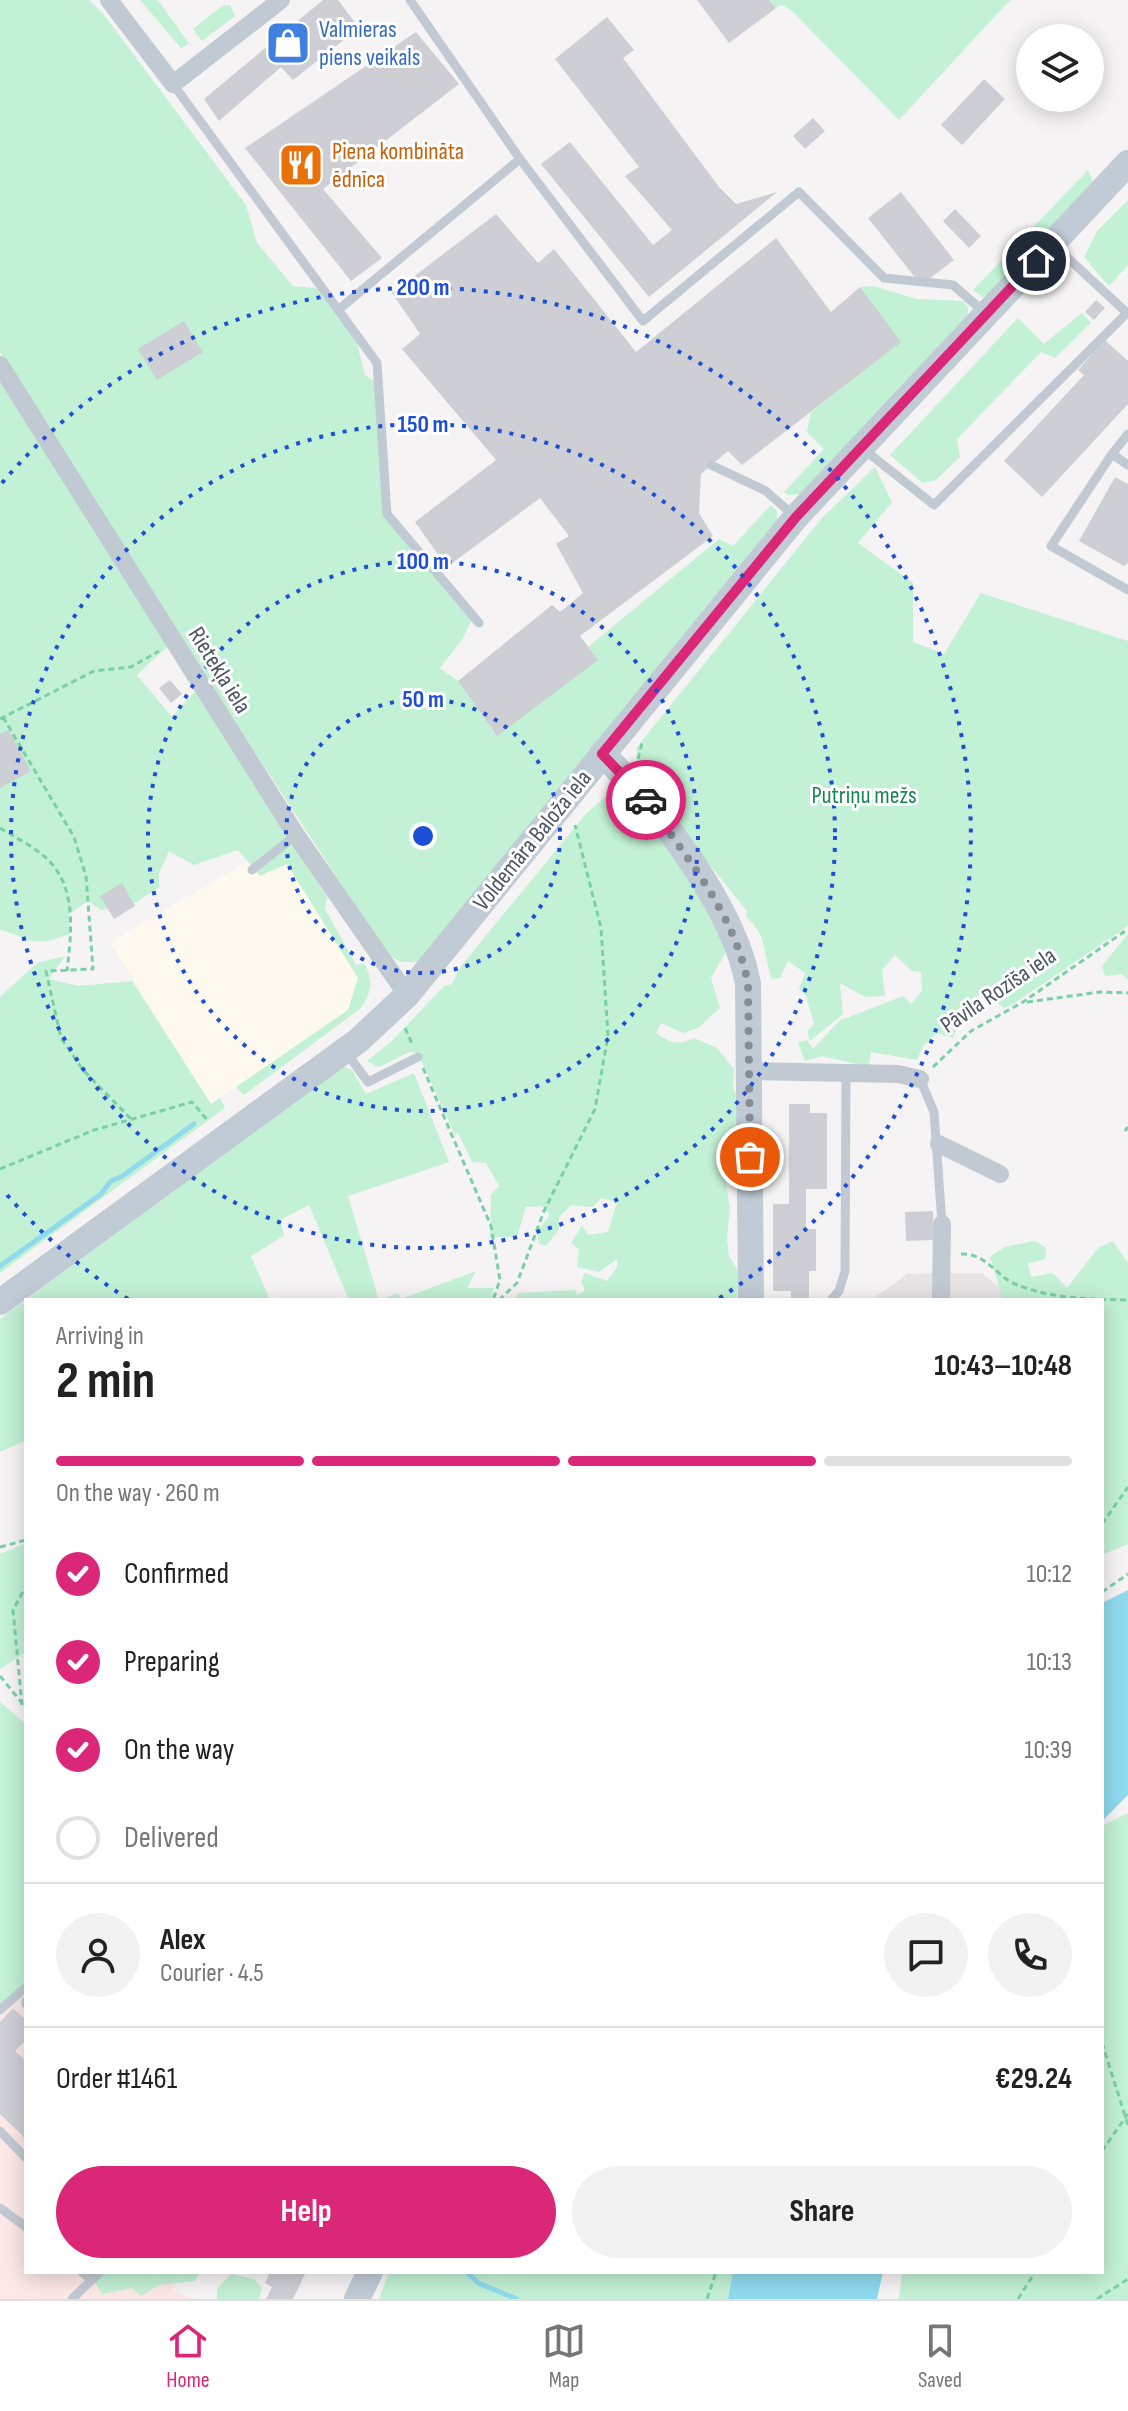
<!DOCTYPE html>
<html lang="en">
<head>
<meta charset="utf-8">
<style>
	body { margin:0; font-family:"Sofia Sans Condensed",sans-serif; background:#f2f2f2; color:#222; height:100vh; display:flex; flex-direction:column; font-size:30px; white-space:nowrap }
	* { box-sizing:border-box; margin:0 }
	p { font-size:26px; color:#767676 }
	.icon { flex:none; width:44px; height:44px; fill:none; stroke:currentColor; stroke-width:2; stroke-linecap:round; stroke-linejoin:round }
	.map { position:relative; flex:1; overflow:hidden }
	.sheet { position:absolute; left:24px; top:1298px; width:1080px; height:976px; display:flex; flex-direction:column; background:#fff; border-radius:0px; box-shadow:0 4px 20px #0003 }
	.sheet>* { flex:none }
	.fabs { position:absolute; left:1016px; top:24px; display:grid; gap:16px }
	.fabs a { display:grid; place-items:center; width:88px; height:88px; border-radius:50%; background:#fff; box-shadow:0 4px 20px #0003; font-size:40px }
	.pin { position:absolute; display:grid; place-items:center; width:68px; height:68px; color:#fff; margin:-34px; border:4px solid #fff; border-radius:50%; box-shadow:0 2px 8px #0007 }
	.courier { position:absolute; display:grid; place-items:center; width:80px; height:80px; margin:-40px; border:6px solid #db2777; border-radius:50%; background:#fff; color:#222; box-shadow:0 2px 10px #0007 }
	.head em { font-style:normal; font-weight:700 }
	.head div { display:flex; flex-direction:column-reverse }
	.head { display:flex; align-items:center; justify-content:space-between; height:136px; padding:0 32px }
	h1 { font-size:52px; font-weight:700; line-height:60px }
	.bar { display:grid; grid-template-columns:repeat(4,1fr); gap:12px 8px; align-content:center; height:96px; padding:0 32px }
	.bar i { height:10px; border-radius:6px; background:#e0e0e0 }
	.bar .active { background:#db2777 }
	.bar p { grid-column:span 4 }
	.line { display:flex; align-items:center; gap:20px; padding:0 32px; border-top:2px solid #e0e0e0 }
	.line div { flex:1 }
	.round { display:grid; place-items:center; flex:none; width:84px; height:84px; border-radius:42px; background:#f2f2f2 }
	ol { padding:0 32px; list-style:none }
	li { display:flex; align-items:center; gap:24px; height:88px }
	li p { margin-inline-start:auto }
	li .icon { padding:8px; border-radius:50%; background:#db2777; color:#fff; stroke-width:4 }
	li:last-child { color:#767676 }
	li i { width:44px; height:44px; border:4px solid #e0e0e0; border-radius:50% }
	.button { display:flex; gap:16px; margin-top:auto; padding:16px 32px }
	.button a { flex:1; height:92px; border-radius:48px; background:#db2777; color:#fff; font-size:32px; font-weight:700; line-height:92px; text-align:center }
	.button a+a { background:#f2f2f2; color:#222 }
	.tab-bar { display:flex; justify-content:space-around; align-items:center; height:112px; border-top:2px solid #e0e0e0; background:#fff; font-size:22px; color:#767676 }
	.tab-bar a { display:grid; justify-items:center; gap:4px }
	.tab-bar .active { color:#db2777 }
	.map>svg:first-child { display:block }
	.commercial { fill:#fdf9ef }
	.education { fill:#e6e4e5 }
	.medical { fill:#fce8e6 }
	.green { fill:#c3f1d5 }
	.water { fill:#90daee }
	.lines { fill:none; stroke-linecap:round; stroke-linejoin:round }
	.stream { stroke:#90daee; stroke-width:5 }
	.building { fill:#cdcfd5 }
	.path { stroke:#7ad0a6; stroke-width:3; stroke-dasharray:6 4; stroke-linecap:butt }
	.lane { stroke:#c1cad2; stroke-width:9 }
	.street { stroke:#c1cad2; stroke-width:18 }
	.secondary { stroke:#c1cbd6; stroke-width:26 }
	.done { stroke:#868d94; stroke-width:8; stroke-dasharray:0 14.4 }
	.route { stroke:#db2777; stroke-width:10 }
	.ring { fill:none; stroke:#1d4ed8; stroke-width:4; stroke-dasharray:4 8 }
	.labels { text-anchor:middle; stroke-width:6; stroke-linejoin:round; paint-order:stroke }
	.shop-label { font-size:24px; fill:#366cbe; stroke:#fff; text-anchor:start }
	.food-label { font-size:24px; fill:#c56008; stroke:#fff; text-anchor:start }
	.street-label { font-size:24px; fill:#4a5661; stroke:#fff }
	.park-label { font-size:24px; fill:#17864f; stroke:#fff }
	.centre { fill:#1d4ed8; stroke:#fff; stroke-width:4 }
	.ring-label { font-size:24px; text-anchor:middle; font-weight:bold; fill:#1d4ed8; stroke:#fff; stroke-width:6; stroke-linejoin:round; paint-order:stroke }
</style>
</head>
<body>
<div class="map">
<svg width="1128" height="2299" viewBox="0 0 1128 2299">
	<rect width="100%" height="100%" fill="#f5f3f3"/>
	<path class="commercial" d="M 247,862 L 260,875 L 287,864 L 358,978 L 348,1010 L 211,1104 L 110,942 Z"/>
	<path class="education" d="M 941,1273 L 982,1273 L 1014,1300 L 872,1300 L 907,1274 Z"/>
	<path class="medical" d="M 26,1983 L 26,2272 L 181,2272 L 173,2290 L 193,2299 L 0,2299 L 0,2008 Z"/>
	<path class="green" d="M 0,0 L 89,0 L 104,15 L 246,205 L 257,243 L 293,286 L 316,288 L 356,340 L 365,375 L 375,382 L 384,515 L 472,619 L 462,640 L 440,668 L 458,681 L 496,735 L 597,660 L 588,647 L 719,539 L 733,546 L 771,505 L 777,511 L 777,520 L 420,962 L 401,962 L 388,955 L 172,626 L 0,352 Z
		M 140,0 L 158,0 L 189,44 L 181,48 Z
		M 769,0 L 1010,0 L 899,120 L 791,10 L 781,5 L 776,8 Z
		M 230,5 L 235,16 L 202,41 L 193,29 L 222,6 Z
		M 1088,170 L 1093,182 L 992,294 L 983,297 L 973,290 Z
		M 1128,200 L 1128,265 L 1109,286 L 1084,257 L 1097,231 Z
		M 873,286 L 917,299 L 963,301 L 968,306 L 968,317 L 801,494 L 788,495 L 784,492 L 824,449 L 807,432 L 811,412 L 900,342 L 860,287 Z
		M 1082,313 L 1091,323 L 1055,358 L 1041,352 L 957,439 L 960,457 L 936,480 L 923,483 L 890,455 L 1018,318 L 1044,344 Z
		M 0,377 L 169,645 L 137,675 L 172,717 L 197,689 L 327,897 L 325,909 L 356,965 L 365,964 C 373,982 372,991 361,1008 L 244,1095 L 236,1087 L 348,1010 L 358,978 L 287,864 L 260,876 L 238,850 L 194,865 L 169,851 L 159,873 L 159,887 L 137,902 L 101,910 L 88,901 L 69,914 L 70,934 C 28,949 36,939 0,930 Z
		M 875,467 L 892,502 L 858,543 L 913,583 L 913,642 L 944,654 L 981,593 L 1128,641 L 1128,926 L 1015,1003 L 1004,1008 L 983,992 L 970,1001 L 953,1038 L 937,1033 L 923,1046 L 917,1060 L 871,1052 L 869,1067 L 822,1056 L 805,1061 L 798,1042 L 807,1040 L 813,1049 L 839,1021 L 903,996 L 911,1004 L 922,991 L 921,972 L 912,971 L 895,955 L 882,970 L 885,996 L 865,997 L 840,983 L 843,1014 L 810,1041 L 807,1031 L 814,1024 L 806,996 L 799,989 L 805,973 L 788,961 L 780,978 L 772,979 C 761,950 770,940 746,916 L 747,911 L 649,790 L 636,748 L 823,517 Z
		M 623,791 C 666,836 699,893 729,947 L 711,978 L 720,1008 L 698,1028 L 683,1033 L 661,1023 L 656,1033 C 670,1043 678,1046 694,1038 L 717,1048 L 734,1069 L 733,1088 L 742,1107 L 738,1137 L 724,1169 L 730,1209 L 727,1239 L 729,1256 L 739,1272 L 736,1300 L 514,1300 L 518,1293 L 575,1290 L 578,1295 L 585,1290 L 581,1282 L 585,1273 L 607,1281 L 617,1267 L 617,1259 L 599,1272 L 577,1267 L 579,1249 L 571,1243 L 582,1225 L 588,1235 L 608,1232 L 617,1202 L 601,1198 L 593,1207 L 571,1205 L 559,1217 L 559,1229 L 546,1246 L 539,1244 L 538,1230 L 550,1215 L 542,1206 L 526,1207 L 517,1237 L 490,1237 L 491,1195 L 499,1186 L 486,1163 L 472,1162 L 458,1133 L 455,1135 L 418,1053 L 409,1052 L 379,1067 L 367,1061 L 392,1041 L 444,986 L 452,984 L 461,966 L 585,815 L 607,795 L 616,798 Z
		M 1128,934 L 1128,980 L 1122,974 L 1105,976 L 1102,966 Z
		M 65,956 L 49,979 L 78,986 L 132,981 L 211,1104 L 220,1098 L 225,1108 L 0,1273 L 0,997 L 37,963 Z
		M 343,1066 L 352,1070 L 366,1094 L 414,1073 L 449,1162 L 348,1196 L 379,1300 L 349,1300 L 309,1205 L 280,1220 L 284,1236 L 251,1256 L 270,1300 L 26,1300 L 26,1440 L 0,1452 L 0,1319 Z
		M 1035,1241 L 1046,1248 L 1045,1259 L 1028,1264 L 1031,1277 L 1053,1273 L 1067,1288 L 1098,1248 L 1113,1241 L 1128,1263 L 1128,1544 L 1102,1555 L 1102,1300 L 1003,1300 L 990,1257 L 1004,1247 Z
		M 476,1271 L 467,1288 L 494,1288 L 490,1300 L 379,1300 L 398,1293 L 401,1299 Z
		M 26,1543 L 26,1652 L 0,1669 L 0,1554 Z
		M 0,1702 L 26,1724 L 26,1983 L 0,2008 Z
		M 1128,1813 L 1128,2299 L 899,2299 L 902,2272 L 1102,2272 L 1102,1826 Z
		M 90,2272 L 200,2272 L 195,2281 L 159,2285 L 141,2296 L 132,2288 L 102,2294 Z
		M 389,2272 L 733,2272 L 728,2299 L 379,2299 Z
		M 231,2274 L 254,2279 L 262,2288 L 259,2299 L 217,2299 L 217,2289 Z"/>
	<path class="water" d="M 1128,1590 L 1128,1795 L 1102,1821 L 1102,1603 Z
		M 733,2272 L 883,2272 L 877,2299 L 728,2299 Z"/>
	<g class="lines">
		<path class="stream" d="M 0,1266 L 101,1194 L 111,1181 L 121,1177 L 194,1124
			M 467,2272 L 478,2283 L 517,2299"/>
	</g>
	<path class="building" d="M 323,0 L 338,0 L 359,28 L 293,80 L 281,67 L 219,121 L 204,99 Z
		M 697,0 L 769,0 L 776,8 L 729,43 Z
		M 607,17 L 634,50 L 623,58 L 719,187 L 736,204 L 777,192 L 649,297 L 541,164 L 570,142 L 653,245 L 672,230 L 625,176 L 639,167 L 555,59 Z
		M 416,32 L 459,84 L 323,189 L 382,258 L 351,281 L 245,148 Z
		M 984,79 L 1005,99 L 962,145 L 941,125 Z
		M 813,118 L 825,131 L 805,149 L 793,136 Z
		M 901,192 L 954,260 L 921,285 L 868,218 Z
		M 955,209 L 981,236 L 969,248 L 943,221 Z
		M 496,214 L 538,263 L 554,249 L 636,352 L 776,238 L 831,312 L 860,287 L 901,342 L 742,465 L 728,451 L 701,474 L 699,513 L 713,536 L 580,636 L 598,660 L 497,736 L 458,681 L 552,605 L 560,612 L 583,593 L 556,544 L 569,536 L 540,498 L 447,567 L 415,522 L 496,460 L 402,349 L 420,334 L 392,293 Z
		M 1096,300 L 1105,308 L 1094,320 L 1085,312 Z
		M 184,321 L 203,352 L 157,380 L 138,349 Z
		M 1105,340 L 1128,361 L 1128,404 L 1042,497 L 1004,461 L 1084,375 L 1078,370 Z
		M 1115,477 L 1128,484 L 1128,563 L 1124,566 L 1079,541 Z
		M 170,680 L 182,694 L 171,703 L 159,688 Z
		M 9,730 L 31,771 L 0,788 L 0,734 Z
		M 122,883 L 135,906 L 114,919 L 100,896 Z
		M 789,1104 L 810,1104 L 810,1113 L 827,1113 L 827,1189 L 806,1189 L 806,1229 L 816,1229 L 816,1271 L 809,1271 L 809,1298 L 791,1298 L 791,1291 L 773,1291 L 773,1204 L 789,1204 Z
		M 933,1211 L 934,1240 L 906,1241 L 905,1212 Z
		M 13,2008 L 26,2020 L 26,2040 L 15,2051 L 26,2061 L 26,2139 L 0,2114 L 0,2022 Z
		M 270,2272 L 305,2274 L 293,2299 L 266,2299 L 272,2287 L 265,2283 Z"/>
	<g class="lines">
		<path class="path" d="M 3,717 L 74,837 L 86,876 L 93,969 L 46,971 L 61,1038 L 83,1070 L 131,1119
			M 0,719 L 94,671 L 131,667 L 159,651
			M 638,759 L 642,743
			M 0,828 C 16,838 39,849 51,863 C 77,892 71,936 67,971
			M 1027,1002 L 1100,992 L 1128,993
			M 405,1028 L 413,1046
			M 933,1067 L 971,1031 L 1023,1002 L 1128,929
			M 423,1068 L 491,1226 L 500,1280 L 493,1300
			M 1125,1131 L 1128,1127
			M 0,1169 L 94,1130 L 192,1102 L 209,1122
			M 961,1254 C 986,1253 995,1275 1015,1284 C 1051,1299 1089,1299 1128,1300
			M 499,1300 L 517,1283 L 544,1211 L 595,1109 L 608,1036 L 601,928 L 575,825
			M 1102,1524 L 1128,1487
			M 0,1547 L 26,1540
			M 1102,1592 L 1128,1574
			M 0,1676 L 26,1708
			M 22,1705 L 13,1610 L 26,1586
			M 1102,2043 L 1128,2125
			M 1102,2151 L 1128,2114
			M 707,2299 L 716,2272
			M 1018,2299 L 1035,2272
			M 1097,2299 L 1128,2279"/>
		<path class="lane" d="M 410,0 L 520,159 L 643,321 L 799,192 L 884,278 L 953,285 L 984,312
			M 173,84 L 377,363 L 387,514 L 479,623
			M 1055,246 L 1128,314
			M 338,310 L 520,159
			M 1128,434 L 1112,454 L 1128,465
			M 862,448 L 934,505 L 1127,313
			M 1112,454 L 1051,546 L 1128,590
			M 711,465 L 766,491 L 793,515
			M 252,870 L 296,835
			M 346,1052 L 368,1082 L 418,1057
			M 920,1079 L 934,1112 L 942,1224
			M 831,1300 L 839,1291 L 845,1271 L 846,1074
			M 26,2001 L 26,2004
			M 0,2010 L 26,1987
			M 0,2131 L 26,2158
			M 0,2208 L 26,2227
			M 82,2272 L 92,2280
			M 72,2299 L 100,2272"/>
		<path class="street" d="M 109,0 L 173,84 L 281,0
			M 0,365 L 296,835 L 407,995
			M 749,1071 L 898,1074 L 920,1079
			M 939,1144 L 1000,1174
			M 941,1300 L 942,1224"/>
		<path class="secondary" d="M 602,754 C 657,806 735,909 748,984 L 751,1300
			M 0,1302 L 359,1040 L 407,995 L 796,517 L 1128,163
			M 357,2299 L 370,2272"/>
	</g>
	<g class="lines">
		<path class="done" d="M 646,800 C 686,857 735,914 748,984 L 750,1157"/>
		<path class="route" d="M 646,800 L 602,754 L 796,517 L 1036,261"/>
	</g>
	<g class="ring">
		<circle cx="423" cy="836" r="137"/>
		<circle cx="423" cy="836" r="275"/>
		<circle cx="423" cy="836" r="412"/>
		<path d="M128 1299A549 549 0 0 1 2 1189M2 483A549 549 0 1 1 718 1299"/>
	</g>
	<defs>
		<g id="shop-square" transform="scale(2.3)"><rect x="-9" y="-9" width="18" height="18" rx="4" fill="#3f7fe0" stroke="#fff"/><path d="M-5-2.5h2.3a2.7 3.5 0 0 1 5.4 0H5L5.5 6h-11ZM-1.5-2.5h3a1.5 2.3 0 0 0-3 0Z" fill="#fff"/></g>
		<g id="restaurant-square" transform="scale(2.3)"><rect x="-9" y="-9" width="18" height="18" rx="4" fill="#e8710a" stroke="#fff"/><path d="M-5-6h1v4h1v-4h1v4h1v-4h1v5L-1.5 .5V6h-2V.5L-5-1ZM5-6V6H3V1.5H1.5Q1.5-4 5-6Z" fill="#fff"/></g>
	</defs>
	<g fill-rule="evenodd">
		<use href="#shop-square" x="288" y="43"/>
		<use href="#restaurant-square" x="301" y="165"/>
	</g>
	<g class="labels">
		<g class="shop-label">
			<text x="319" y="37">Valmieras<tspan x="319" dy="28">piens veikals</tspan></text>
		</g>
		<g class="food-label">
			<text x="332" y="159">Piena kombināta<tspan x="332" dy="28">ēdnīca</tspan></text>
		</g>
		<g class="street-label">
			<text transform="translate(220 670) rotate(58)" y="8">Rietekļa iela</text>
			<text transform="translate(532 840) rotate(-51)" y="8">Voldemāra Baloža iela</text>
			<text transform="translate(998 990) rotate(-34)" y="8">Pāvila Rozīša iela</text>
		</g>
		<g class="park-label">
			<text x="864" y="803">Putriņu mežs</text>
		</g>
	</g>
	<circle cx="423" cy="836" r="12" class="centre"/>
	<g class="ring-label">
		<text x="423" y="295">200 m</text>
		<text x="423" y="432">150 m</text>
		<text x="423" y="569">100 m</text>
		<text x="423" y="707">50 m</text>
	</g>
</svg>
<div class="fabs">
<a><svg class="icon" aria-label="layers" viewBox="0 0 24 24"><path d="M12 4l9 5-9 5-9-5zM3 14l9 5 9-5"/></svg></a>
</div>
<div class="pin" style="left:750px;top:1157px;background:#ea580c"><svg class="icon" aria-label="bag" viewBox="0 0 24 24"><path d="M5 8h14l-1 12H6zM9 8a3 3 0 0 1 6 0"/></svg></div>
<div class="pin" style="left:1036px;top:261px;background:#1f2937"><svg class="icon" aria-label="home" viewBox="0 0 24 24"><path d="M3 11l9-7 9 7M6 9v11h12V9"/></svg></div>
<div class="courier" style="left:646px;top:800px"><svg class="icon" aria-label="car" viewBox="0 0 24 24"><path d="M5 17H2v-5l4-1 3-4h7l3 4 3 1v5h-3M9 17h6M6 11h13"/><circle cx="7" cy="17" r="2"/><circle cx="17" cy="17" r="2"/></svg></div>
<section class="sheet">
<div class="head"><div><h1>2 min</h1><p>Arriving in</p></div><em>10:43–10:48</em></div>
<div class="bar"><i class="active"></i><i class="active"></i><i class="active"></i><i></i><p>On the way · 260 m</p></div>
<ol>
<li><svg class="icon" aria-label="check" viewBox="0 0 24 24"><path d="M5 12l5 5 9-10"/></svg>Confirmed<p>10:12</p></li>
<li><svg class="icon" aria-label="check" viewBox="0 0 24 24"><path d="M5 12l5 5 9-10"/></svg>Preparing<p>10:13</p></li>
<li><svg class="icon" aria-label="check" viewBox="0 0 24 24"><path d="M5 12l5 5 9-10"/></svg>On the way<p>10:39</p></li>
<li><i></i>Delivered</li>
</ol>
<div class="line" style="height:144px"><a class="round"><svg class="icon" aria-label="person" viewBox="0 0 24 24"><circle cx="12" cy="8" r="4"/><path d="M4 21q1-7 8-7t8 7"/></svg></a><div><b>Alex</b><p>Courier · 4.5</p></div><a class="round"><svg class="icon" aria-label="chat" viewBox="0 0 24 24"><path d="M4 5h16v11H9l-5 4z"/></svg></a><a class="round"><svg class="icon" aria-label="phone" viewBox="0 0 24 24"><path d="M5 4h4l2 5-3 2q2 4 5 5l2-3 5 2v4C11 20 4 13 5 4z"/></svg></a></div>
<div class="line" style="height:104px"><div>Order #1461</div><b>€29.24</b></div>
<div class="button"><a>Help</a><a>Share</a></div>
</section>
</div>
<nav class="tab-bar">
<a class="active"><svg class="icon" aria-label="home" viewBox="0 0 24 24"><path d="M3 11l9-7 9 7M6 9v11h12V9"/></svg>Home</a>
<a><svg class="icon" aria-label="map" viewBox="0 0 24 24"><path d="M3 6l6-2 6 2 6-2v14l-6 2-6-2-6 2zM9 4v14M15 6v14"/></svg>Map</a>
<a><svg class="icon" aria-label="saved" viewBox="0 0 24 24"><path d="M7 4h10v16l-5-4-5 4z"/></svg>Saved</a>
</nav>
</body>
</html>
